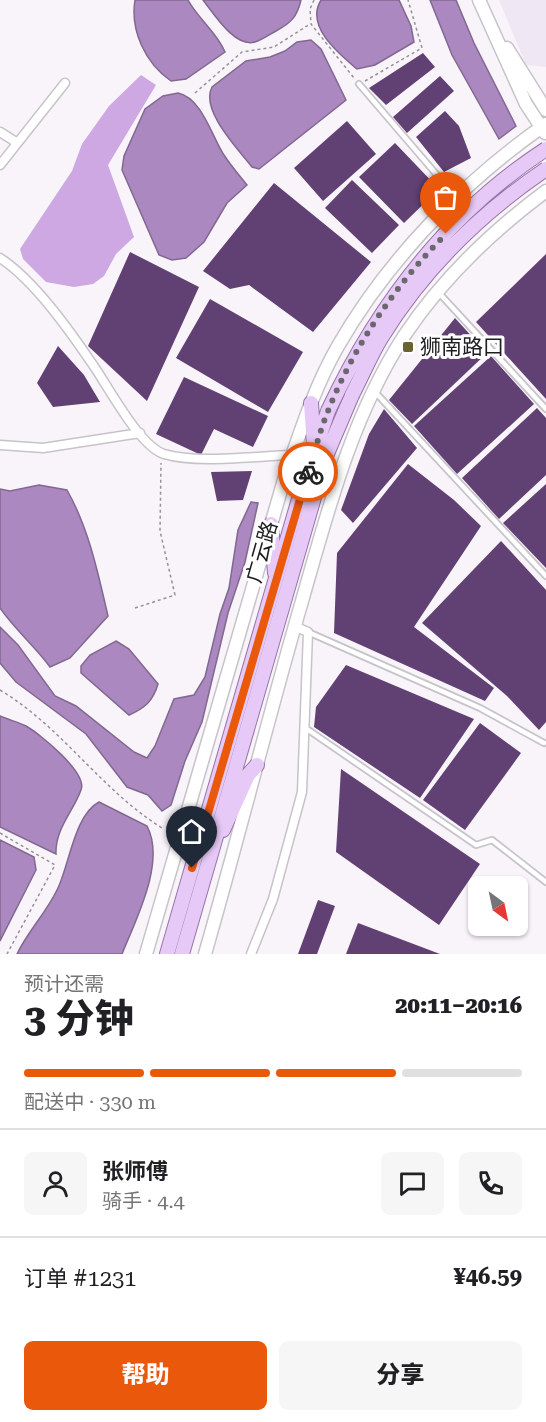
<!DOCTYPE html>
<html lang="zh">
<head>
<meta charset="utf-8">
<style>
	body { margin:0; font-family:"Roboto Serif","Noto Sans SC",serif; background:#f6f6f6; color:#202124; height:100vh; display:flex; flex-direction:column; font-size:22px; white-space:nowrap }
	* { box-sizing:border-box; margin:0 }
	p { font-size:20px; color:#757577 }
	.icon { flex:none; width:33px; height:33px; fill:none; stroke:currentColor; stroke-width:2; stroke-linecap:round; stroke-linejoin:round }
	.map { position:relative; height:954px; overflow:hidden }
	.sheet { display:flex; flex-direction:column; background:#fff; flex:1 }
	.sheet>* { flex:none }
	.needle { width:39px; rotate:147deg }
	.buttons { position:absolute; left:468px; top:876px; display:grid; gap:12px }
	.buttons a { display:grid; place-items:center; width:60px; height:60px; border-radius:9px; background:#fff; box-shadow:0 2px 4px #0004; font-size:30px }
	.pin { position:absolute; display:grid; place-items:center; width:51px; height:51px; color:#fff; margin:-62px -26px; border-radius:50% 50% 50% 0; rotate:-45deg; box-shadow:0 0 6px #0007 }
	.pin .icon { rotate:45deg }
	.courier { position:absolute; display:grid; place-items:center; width:60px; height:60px; margin:-30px; border:4px solid #ea580c; border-radius:50%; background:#fff; color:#222; box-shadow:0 2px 8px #0007 }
	.overview em { font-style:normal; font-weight:800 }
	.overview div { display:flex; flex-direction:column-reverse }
	.overview { display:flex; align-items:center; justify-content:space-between; height:102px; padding:0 24px }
	h1 { font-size:39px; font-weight:800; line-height:45px }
	.bar { display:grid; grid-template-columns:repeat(4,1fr); gap:9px 6px; align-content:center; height:72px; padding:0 24px }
	.bar i { height:8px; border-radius:4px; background:#e0e0e0 }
	.bar .on { background:#ea580c }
	.bar p { grid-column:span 4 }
	.line { display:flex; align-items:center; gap:15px; padding:0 24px; border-top:2px solid #e0e0e0 }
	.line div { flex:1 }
	.round { display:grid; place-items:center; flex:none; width:63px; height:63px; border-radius:9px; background:#f6f6f6 }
	.cta { display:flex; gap:12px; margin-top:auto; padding:12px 24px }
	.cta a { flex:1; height:69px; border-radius:9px; background:#ea580c; color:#fff; font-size:24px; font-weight:800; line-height:69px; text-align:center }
	.cta a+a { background:#f6f6f6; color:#202124 }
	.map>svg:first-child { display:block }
	.built { fill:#efe7f4 }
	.forest { fill:#cda8e2 }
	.water { fill:#ab88c0; stroke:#816890; stroke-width:1.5 }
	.building { fill:#614073 }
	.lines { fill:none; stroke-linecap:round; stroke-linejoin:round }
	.service-casing { stroke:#c6c3c9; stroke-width:8 }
	.minor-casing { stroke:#c6c3c9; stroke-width:11 }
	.secondary-casing { stroke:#c6c3c9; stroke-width:15 }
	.primary-casing { stroke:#9575a7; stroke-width:16 }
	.path { stroke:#959296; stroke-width:1.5; stroke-dasharray:3 3; stroke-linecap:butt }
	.service { stroke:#fff; stroke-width:4.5 }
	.minor { stroke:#fff; stroke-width:8 }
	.secondary { stroke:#fff; stroke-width:12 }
	.primary { stroke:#e6c9f6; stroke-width:14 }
	.primary-bridge-casing { stroke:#9575a7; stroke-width:16; stroke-linecap:butt }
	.primary-bridge { stroke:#e6c9f6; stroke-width:14 }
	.done { stroke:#6a686c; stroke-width:6; stroke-dasharray:0 10.8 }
	.route { stroke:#ea580c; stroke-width:8 }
	.poi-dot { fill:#69632f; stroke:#fff; stroke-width:2 }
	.labels { text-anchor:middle; stroke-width:6; stroke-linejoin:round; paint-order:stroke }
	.poi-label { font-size:21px; fill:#1e1d1f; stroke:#fff; text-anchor:start }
	.street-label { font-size:21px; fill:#1e1d1f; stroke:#fff }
</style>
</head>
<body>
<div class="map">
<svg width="546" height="954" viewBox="0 0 546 954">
	<rect width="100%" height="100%" fill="#f8f4fa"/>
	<path class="built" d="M 499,0 L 546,0 L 546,67 L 526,65 Z"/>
	<path class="forest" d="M 141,75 L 156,85 L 108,165 L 134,237 L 116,254 L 104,276 L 93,284 L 74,287 L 46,282 L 23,259 L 20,249 L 72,171 L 82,144 L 109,106 Z"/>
	<path class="water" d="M 135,0 L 188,0 C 198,19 217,32 225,52 L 186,79 L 171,81 C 145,63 130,30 135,0 Z
		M 203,0 L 301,0 C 297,17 291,23 276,31 C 270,34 262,40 255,42 C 235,48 214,14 203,0 Z
		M 321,0 L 399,0 L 411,26 L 414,42 L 375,65 L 357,69 C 338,53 305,26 321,0 Z
		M 430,0 L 456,0 L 474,43 L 516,126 L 499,139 L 452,55 Z
		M 311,40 L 321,49 L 346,100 L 259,169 L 252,167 C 238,149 200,110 212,87 L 246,61 L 270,57 L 285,51 L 297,42 Z
		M 178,93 C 202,98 212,137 224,155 C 231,166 239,175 247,185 L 227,203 L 204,242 L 186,258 L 172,260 L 159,255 L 122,170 L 124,156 L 145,109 L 163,96 Z
		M 39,485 L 67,490 C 89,529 98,573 108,616 L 70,658 L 50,667 C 35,646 15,630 0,608 L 0,489 L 10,491 Z
		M 251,502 L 258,503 L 245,562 L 228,613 L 202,722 L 185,761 L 171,805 L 162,811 L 148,795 L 127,787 L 86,734 L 16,682 L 0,663 L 0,627 L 18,645 L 55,696 L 76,706 L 134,752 L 147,758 L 155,746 L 174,699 L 194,695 L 205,677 L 220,614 L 229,588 L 238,530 Z
		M 116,641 L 129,649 L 158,684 C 153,701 145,708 129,715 L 81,673 L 81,666 L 90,655 Z
		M 0,716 C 9,720 18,722 26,726 C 40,734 88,773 81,790 C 73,812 55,829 56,854 L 0,827 Z
		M 99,802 L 147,826 C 166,862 136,919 122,954 L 17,954 C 28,931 46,913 57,890 C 69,867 74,815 99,802 Z
		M 0,840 L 34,857 L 36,870 L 0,941 Z"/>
	<path class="building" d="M 423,53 L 435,67 L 386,105 L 369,88 Z
		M 440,76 L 454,91 L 407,133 L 393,117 Z
		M 445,111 L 459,126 L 471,158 L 444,172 L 416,137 Z
		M 347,121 L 376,154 L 323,201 L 294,168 Z
		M 395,143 L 439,189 L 404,223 L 359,177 Z
		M 352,180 L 399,225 L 372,253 L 325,208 Z
		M 274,183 L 371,262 L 313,332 L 249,285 L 230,289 L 203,271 Z
		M 130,252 L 199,287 L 147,401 L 88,346 Z
		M 546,254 L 546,399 L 476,322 Z
		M 210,299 L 303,352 L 268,412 L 176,358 Z
		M 455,318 L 487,353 L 412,424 L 389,400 Z
		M 58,346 L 84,375 L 100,402 L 53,407 L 37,383 Z
		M 491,356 L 534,404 L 457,474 L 414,426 Z
		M 184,377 L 268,416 L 253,447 L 214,429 L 201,455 L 156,434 Z
		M 537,408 L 546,418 L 546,475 L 499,519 L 462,478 Z
		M 384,409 L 417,448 L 353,523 L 341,510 L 369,434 Z
		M 408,464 L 454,500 L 481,526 L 414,627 L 494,688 L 485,701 L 334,633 L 337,553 Z
		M 252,471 L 243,500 L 217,501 L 211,472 Z
		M 546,484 L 546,568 L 503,523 Z
		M 501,541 L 546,590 L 546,722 L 539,730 L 507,696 L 422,623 Z
		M 346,665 L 474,719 L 420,798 L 314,727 L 316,707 Z
		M 480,723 L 521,753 L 465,830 L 423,800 Z
		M 341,769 L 480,864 L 439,925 L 336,852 Z
		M 318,900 L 335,906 L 317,954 L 298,954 Z
		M 358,923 L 440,954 L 346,954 Z"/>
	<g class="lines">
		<g class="service-casing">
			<path id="service" d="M 359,84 L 455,196
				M 439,293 L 546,409
				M 376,393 L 546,576
				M 308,632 L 480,708 L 544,743
				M 304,727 L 476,845 L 492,840 L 546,882"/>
		</g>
		<g class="minor-casing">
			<path id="minor" d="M 0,132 L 16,142
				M 0,165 L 65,83
				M 0,258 C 34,280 70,331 93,365 C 108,386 139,446 164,454 C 197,464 256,456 292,455
				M 0,445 L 43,448 L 140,433
				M 251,954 L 273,899 L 302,792 L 308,632 L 294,626"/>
		</g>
		<g class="secondary-casing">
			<path id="secondary" d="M 479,0 L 526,104 L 545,133
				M 507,48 L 546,110
				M 146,954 L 286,473 C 301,430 315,386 338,346 C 388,259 464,181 546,124
				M 205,954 C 239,836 268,718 302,601 C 328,510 352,416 404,336 C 442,279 491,232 546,191"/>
		</g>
		<g class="primary-casing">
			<path id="primary" d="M 311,403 L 314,446
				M 271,524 L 275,573
				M 223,830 L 248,775 L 257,765
				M 167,954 L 303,485 L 328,411
				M 182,954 L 326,456 L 352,395"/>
		</g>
		<path class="path" d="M 314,0 L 310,9 L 311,24 L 354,78
			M 365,81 L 422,48 L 408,0
			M 195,93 L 242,52 L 274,47 L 310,24
			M 135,608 L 175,595 L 160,531 L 161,463
			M 0,690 C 62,727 101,790 162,828
			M 0,833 L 55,865 L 7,954"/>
		<use href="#service" class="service"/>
		<use href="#minor" class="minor"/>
		<use href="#secondary" class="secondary"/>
		<use href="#primary" class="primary"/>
		<g class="primary-bridge-casing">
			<path id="primary-bridge" d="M 352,395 C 362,376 370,356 381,338 C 423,270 481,213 546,169
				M 328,411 C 377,306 448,213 546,149"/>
		</g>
		<use href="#primary-bridge" class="primary-bridge"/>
	</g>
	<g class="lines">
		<path class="done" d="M 308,472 C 315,452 320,430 328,411 C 354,346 396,284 446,234"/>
		<path class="route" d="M 192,868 L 308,472"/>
	</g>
	<rect class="poi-dot" x="402" y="341" width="12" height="12" rx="3"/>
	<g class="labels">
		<g class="poi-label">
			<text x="420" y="354">狮南路口</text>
		</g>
		<g class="street-label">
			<text transform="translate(262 552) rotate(-74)" y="7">广云路</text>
		</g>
	</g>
</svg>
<div class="buttons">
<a><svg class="needle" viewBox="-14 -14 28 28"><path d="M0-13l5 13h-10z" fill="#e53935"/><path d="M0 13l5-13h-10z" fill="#757577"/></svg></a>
</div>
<div class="pin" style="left:446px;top:234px;background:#ea580c"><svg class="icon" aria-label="bag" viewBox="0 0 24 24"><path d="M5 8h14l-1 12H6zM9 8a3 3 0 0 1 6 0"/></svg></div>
<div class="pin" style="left:192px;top:868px;background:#1f2937"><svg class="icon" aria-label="home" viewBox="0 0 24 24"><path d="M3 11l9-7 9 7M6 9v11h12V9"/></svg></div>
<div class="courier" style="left:308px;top:472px"><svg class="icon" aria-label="bike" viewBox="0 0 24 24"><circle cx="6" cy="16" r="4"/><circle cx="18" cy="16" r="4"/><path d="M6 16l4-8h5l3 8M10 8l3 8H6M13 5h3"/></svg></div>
</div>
<section class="sheet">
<div class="overview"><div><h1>3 分钟</h1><p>预计还需</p></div><em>20:11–20:16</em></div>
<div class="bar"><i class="on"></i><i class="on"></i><i class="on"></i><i></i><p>配送中 · 330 m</p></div>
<div class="line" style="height:108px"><a class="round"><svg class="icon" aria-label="person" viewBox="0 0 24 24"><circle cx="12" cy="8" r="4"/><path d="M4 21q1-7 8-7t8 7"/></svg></a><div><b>张师傅</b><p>骑手 · 4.4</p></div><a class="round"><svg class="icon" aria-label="chat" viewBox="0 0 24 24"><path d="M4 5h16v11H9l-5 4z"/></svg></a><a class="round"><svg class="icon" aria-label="phone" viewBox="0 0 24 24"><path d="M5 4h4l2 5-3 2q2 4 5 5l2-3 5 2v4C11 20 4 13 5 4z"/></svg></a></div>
<div class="line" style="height:78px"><div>订单 #1231</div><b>¥46.59</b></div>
<div class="cta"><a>帮助</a><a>分享</a></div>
</section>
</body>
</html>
